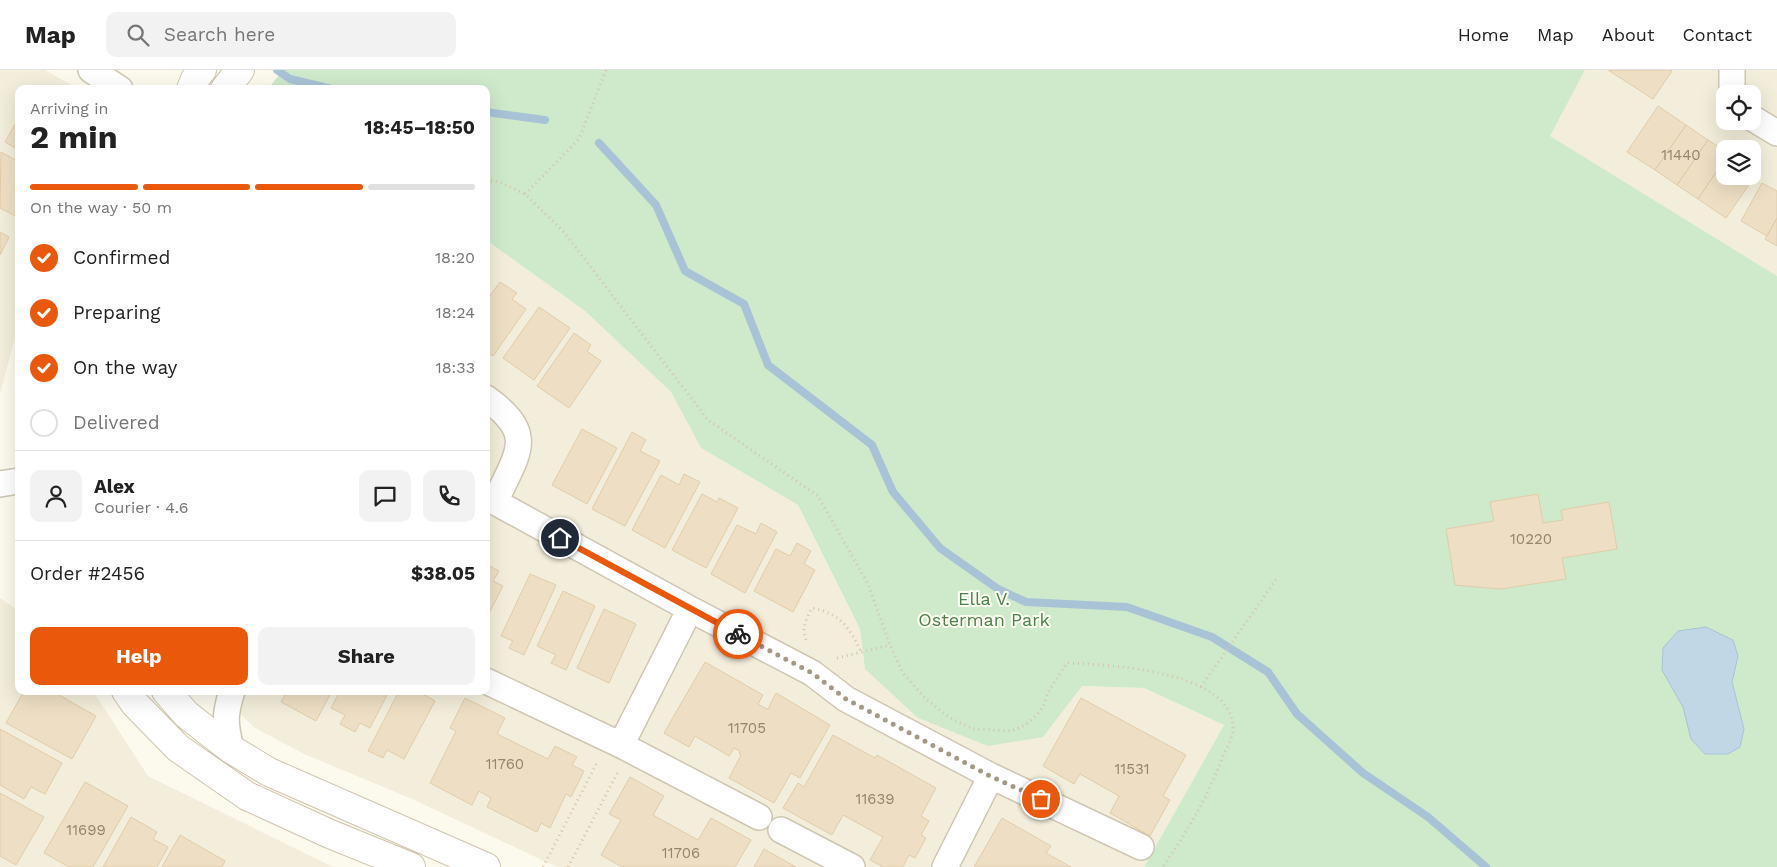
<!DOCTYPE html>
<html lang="en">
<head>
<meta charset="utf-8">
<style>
	body { margin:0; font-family:"Work Sans",sans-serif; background:#f2f2f2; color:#222; height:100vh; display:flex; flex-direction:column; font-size:19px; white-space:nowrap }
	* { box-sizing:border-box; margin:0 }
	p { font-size:16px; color:#767676 }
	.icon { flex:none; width:28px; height:28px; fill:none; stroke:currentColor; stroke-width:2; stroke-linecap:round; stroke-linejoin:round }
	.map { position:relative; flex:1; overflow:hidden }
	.panel { position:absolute; left:15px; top:15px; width:475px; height:610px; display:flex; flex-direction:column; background:#fff; border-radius:10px; box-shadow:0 5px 20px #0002 }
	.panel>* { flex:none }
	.tools { position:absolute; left:1716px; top:15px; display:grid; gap:10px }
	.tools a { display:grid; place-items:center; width:45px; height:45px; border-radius:10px; background:#fff; box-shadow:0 5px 20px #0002; font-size:25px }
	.pin { position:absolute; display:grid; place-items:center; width:42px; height:42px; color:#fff; margin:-21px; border:2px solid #fff; border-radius:50%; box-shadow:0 1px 5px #0007 }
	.courier { position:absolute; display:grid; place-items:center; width:50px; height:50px; margin:-25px; border:4px solid #ea580c; border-radius:50%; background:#fff; color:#222; box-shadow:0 1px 6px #0007 }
	.overview em { font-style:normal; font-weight:700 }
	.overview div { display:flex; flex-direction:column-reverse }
	.overview { display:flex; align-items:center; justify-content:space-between; height:85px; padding:0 15px }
	h1 { font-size:32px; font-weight:700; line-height:38px }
	.bar { display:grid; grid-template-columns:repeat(4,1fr); gap:8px 5px; align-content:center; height:60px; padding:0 15px }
	.bar i { height:6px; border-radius:4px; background:#e0e0e0 }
	.bar .selected { background:#ea580c }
	.bar p { grid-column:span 4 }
	.line { display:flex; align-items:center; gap:12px; padding:0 15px; border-top:1px solid #e0e0e0 }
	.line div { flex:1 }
	.round { display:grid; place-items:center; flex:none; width:52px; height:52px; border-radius:10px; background:#f2f2f2 }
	ol { padding:0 15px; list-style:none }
	li { display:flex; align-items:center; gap:15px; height:55px }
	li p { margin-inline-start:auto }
	li .icon { padding:5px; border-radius:50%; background:#ea580c; color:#fff; stroke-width:4 }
	li:last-child { color:#767676 }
	li i { width:28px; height:28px; border:2px solid #e0e0e0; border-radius:50% }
	.button { display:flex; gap:10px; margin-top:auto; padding:10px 15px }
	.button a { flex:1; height:58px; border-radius:10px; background:#ea580c; color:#fff; font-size:20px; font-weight:700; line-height:58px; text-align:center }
	.button a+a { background:#f2f2f2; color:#222 }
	header { display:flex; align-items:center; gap:30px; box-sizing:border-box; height:70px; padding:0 25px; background:#fff; border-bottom:1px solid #e0e0e0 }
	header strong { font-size:24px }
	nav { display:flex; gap:28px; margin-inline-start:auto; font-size:18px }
	.search { width:350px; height:45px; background:#f2f2f2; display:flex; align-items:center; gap:12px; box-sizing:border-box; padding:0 18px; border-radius:10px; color:#767676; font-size:19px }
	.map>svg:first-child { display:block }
	.residential { fill:#f3eedb; fill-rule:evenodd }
	.green { fill:#cfe9cb }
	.water { fill:#c1d7e5; stroke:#a8c3d6 }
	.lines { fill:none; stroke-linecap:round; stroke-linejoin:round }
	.stream { stroke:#a8c3d6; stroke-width:8 }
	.building { fill:#eedfc4; stroke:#e1cca7 }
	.street-casing { stroke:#cec6b2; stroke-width:28 }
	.secondary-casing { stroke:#cec5ae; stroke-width:30 }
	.path { stroke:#d5c5a8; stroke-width:3; stroke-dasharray:1 4; stroke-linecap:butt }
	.street { stroke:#fff; stroke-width:25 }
	.secondary { stroke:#fff; stroke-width:28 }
	.done { stroke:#a59a87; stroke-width:5; stroke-dasharray:0 9 }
	.route { stroke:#ea580c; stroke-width:6 }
	.labels { text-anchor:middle; stroke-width:4; stroke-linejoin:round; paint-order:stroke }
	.number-label { font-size:15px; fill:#94856d }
	.park-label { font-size:18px; fill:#4d814b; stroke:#fefdf3 }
</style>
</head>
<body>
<header>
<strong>Map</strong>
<div class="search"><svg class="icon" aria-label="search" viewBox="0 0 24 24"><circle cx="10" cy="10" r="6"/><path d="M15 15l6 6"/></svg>Search here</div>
<nav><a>Home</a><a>Map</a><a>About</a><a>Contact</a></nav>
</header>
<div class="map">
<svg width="1777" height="797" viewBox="0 0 1777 797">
	<rect width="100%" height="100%" fill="#fcfaed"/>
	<path class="residential" d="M 0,0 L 45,0 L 78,19 L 19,19 L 19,254 L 0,323 Z
		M 1585,0 L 1777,0 L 1777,206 L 1549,66 ZM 1725,24 L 1752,24 L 1752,51 L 1725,51 ZM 1725,79 L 1752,79 L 1752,106 L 1725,106 Z
		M 486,170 L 585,241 L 671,322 L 701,378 L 798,435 L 860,559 L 865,599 L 1043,667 L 1081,616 L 1144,618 L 1224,655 L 1144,797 L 557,797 L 412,729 L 304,684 L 255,658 L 215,621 L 486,621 Z
		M 0,528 L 19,541 L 19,621 L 93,621 L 148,706 L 333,797 L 0,797 Z"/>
	<path class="green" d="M 283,0 L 1585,0 L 1550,66 L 1777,206 L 1777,797 L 1144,797 L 1224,655 L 1144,618 L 1082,616 L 1043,667 L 988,676 L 918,648 L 865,599 L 860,559 L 798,435 L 701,378 L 671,322 L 585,241 L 486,170 L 486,19 L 268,19 Z"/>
	<path class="water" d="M 1706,557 L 1733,570 L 1738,586 L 1732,612 L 1744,659 L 1740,677 L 1728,684 L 1705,684 L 1691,669 L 1683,637 L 1662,600 L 1663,578 L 1678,561 Z"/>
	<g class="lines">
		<path class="stream" d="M 277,0 L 290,9 L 332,19
			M 486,42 L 545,50
			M 599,73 L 656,135 L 685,201 L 744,234 L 768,295 L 872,375 L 893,422 L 940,478 L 998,519 L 1026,532 L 1127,537 L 1212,567 L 1268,602 L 1297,644 L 1363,703 L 1428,747 L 1486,797"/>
	</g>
	<path class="building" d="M 1608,0 L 1670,0 L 1672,1 L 1653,29 Z
		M 1658,36 L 1686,55 L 1655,100 L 1627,82 Z
		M 19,47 L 19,80 L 5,72 Z
		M 1686,55 L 1708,70 L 1677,115 L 1655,100 Z
		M 1708,70 L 1725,81 L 1725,89 L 1698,129 L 1677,115 Z
		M 1,82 L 19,92 L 19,148 L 0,138 Z
		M 1725,89 L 1725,106 L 1752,106 L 1752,100 L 1757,103 L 1726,148 L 1698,129 Z
		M 1762,113 L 1777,121 L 1777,148 L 1767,166 L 1741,151 Z
		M 1777,148 L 1777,176 L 1765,169 Z
		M 0,162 L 9,167 L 0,185 Z
		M 500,212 L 517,223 L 512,229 L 526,239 L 493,286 L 486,281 L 486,231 Z
		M 539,237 L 570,258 L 534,310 L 503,288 Z
		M 574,263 L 591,275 L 587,281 L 601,291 L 569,338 L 537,316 Z
		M 582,359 L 617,378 L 587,434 L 552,415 Z
		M 632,362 L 646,370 L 640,381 L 660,391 L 625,456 L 592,439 Z
		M 684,404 L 700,412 L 665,478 L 632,460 L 661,405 L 679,415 Z
		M 702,424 L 717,432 L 719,428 L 738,438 L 706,498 L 672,480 Z
		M 1538,424 L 1543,453 L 1563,450 L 1561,440 L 1609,432 L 1617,479 L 1562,488 L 1566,509 L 1500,519 L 1455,515 L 1446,459 L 1494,451 L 1490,432 Z
		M 761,453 L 777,462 L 745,523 L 711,504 L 737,455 L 756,464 Z
		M 797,473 L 811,481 L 804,494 L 815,500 L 793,542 L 754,521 L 776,479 L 790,486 Z
		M 486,494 L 499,501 L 493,511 L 503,516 L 486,549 Z
		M 530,504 L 556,515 L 524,585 L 509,578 L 513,571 L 501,566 Z
		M 563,521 L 595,536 L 566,600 L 551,593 L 556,585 L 537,576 Z
		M 604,539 L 636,554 L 609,613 L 577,598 Z
		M 705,592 L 763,625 L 758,634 L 765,638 L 768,639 L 776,623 L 830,655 L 800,708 L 791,703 L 774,733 L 729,708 L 741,685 L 739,684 L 740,681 L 734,678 L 729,686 L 695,666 L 689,677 L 664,663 Z
		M 24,621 L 52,621 L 96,646 L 72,689 L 6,653 Z
		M 287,621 L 332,621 L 316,651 L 281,632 Z
		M 340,621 L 389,621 L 370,658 L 360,653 L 355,662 L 340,654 L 345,645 L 331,638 Z
		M 399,621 L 418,621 L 435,631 L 404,689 L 387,680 L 383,688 L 368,681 Z
		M 465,628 L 505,648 L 497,664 L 548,689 L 555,676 L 577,687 L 572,695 L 584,701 L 571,727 L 566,724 L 550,758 L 541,753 L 537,762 L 487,737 L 491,728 L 479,721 L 472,735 L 430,713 L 456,661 L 450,658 Z
		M 1081,628 L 1186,685 L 1163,726 L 1170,730 L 1150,766 L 1110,743 L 1119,726 L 1080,704 L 1074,714 L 1043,696 Z
		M 0,659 L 62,693 L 45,724 L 31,717 L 24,729 L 0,715 Z
		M 833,665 L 875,688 L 877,685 L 936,718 L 921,746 L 929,751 L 921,765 L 926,768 L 915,788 L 909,785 L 903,797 L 883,797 L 870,790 L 883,767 L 843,745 L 832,765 L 783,738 L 798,713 L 804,717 Z
		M 630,707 L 664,726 L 653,745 L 698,770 L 711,748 L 751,770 L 735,797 L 622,797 L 601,785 L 621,750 L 609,744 Z
		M 85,712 L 128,736 L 93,797 L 69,797 L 44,783 Z
		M 0,723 L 44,747 L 16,795 L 0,786 Z
		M 131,747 L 157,762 L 153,769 L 168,777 L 157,797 L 103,797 Z
		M 1002,748 L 1051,776 L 1046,783 L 1071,797 L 974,797 Z
		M 180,765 L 225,791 L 222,797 L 162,797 Z
		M 764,779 L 796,797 L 754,797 Z"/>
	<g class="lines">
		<g class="street-casing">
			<path id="street" d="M 91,0 L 120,19
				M 1732,0 L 1732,16 L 1734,24
				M 1752,48 L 1777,63
				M 486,328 C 538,365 517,383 495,432
				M 0,414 L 19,411
				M 486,427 L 690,539 L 812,603 L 846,629 L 991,706 L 1141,777
				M 486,611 L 621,675 L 759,747
				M 621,675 L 690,539
				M 231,679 C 225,654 224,646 232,621
				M 781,760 L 852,797
				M 945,797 L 991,706"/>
		</g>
		<g class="secondary-casing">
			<path id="secondary" d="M 191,19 L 195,9 L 202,0
				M 225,19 L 240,0
				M 126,621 L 135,634 L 178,678 L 247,726 L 330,764 L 411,797
				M 166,621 L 186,644 L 210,663 L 231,679 L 269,702 L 486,797"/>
		</g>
		<path class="path" d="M 486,110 L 499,112 L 525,124 L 563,161 L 708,350 L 818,426 L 868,514 L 890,575 L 903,603 L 927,630 L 950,648 L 973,659 L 1011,661 L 1025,655 L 1036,646 L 1043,637 L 1048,622 L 1067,593 C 1109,595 1236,600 1233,661 C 1232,669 1226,679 1223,686 C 1207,728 1188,760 1163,797
			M 525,124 L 579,69 L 606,0
			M 806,570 C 801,558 807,548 812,538 C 840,543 850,558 861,582
			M 837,588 L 890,575
			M 1201,617 L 1277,508
			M 543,797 L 598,691
			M 568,797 L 618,702"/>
		<use href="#street" class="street"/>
		<use href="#secondary" class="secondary"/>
	</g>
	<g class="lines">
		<path class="done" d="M 738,564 L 812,603 L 846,629 L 990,706 L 1041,729"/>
		<path class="route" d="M 560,468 L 738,564"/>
	</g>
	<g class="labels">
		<g class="number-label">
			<text x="1681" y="90">11440</text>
			<text x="1531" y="474">10220</text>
			<text x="747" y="663">11705</text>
			<text x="505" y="699">11760</text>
			<text x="1132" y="704">11531</text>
			<text x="875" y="734">11639</text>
			<text x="86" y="765">11699</text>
			<text x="681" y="788">11706</text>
		</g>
		<g class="park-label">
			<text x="984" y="535">Ella V.<tspan x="984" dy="21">Osterman Park</tspan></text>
		</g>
	</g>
</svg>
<div class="tools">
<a><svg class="icon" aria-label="locate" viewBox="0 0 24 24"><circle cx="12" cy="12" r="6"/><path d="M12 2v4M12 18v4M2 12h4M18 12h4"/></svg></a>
<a><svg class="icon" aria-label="layers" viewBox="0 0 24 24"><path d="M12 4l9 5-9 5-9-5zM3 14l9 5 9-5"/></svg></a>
</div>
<div class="pin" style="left:1041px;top:729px;background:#ea580c"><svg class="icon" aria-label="bag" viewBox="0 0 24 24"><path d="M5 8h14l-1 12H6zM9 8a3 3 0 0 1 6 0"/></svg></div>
<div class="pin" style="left:560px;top:468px;background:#1f2937"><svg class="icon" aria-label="home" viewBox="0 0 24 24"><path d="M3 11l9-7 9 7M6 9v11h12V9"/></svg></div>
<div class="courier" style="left:738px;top:564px"><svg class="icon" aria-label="bike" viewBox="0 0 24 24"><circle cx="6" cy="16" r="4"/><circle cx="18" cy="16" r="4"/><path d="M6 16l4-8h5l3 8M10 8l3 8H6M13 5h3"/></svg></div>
<section class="panel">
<div class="overview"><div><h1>2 min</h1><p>Arriving in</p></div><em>18:45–18:50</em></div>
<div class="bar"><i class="selected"></i><i class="selected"></i><i class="selected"></i><i></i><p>On the way · 50 m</p></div>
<ol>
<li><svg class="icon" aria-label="check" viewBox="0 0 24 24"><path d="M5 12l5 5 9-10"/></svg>Confirmed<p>18:20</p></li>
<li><svg class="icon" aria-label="check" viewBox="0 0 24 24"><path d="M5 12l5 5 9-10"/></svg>Preparing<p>18:24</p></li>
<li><svg class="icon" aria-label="check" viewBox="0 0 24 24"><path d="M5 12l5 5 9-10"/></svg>On the way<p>18:33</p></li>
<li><i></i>Delivered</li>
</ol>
<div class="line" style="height:90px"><a class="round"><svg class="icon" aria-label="person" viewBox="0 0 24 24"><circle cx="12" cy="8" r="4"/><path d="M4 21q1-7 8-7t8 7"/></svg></a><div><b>Alex</b><p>Courier · 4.6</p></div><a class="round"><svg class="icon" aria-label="chat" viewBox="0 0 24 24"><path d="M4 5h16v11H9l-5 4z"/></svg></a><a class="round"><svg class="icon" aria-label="phone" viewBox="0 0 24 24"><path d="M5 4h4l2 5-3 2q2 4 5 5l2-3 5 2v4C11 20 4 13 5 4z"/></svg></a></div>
<div class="line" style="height:65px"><div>Order #2456</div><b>$38.05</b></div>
<div class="button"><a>Help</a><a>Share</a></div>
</section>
</div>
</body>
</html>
